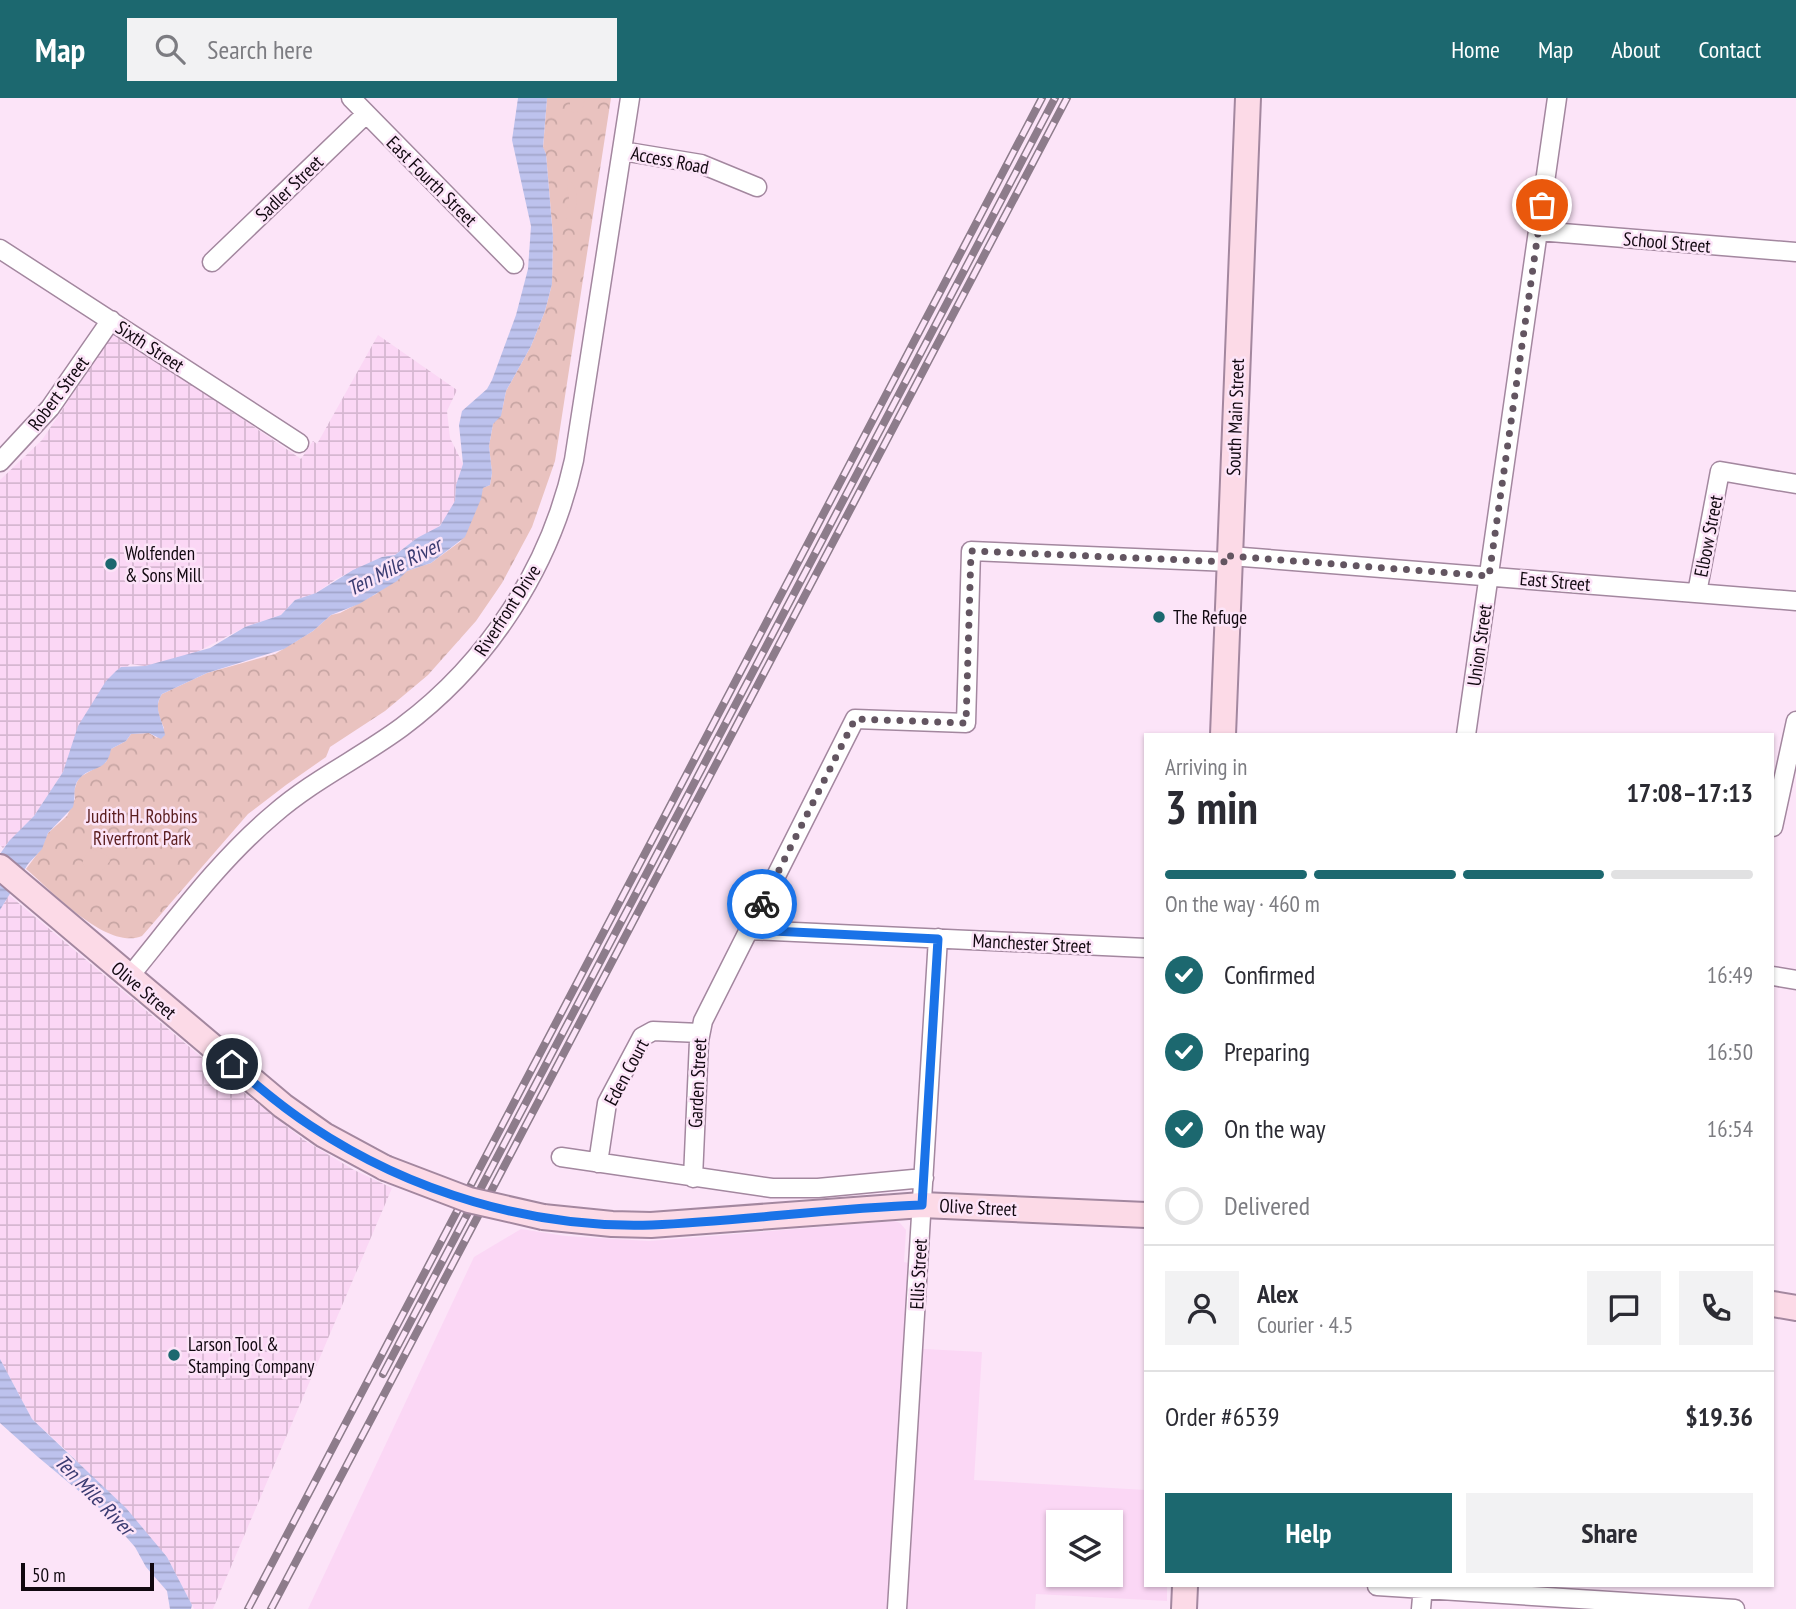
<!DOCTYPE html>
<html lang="en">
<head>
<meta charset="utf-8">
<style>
	body { margin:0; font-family:"PT Sans Narrow",sans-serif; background:#f2f2f3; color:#2b2b33; height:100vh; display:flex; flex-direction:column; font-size:26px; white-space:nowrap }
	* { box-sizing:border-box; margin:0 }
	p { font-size:23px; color:#7c7c81 }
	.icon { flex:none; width:38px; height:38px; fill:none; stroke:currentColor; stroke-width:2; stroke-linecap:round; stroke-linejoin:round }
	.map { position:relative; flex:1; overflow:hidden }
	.sheet { position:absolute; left:1144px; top:635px; width:630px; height:854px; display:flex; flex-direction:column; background:#fff; border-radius:0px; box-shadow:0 2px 5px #0004 }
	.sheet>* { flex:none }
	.fabs { position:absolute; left:1046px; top:1412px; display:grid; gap:14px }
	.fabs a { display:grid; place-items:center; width:77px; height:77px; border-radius:0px; background:#fff; box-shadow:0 2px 5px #0004; font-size:35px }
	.scale { position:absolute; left:21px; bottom:18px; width:133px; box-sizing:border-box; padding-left:7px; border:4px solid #110810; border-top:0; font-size:19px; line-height:24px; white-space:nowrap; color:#110810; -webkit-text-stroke:5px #fce4f8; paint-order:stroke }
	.pin { position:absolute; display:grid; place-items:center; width:60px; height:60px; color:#fff; margin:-30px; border:4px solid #fff; border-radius:50%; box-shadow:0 2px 7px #0007 }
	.courier { position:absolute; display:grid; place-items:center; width:70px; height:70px; margin:-35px; border:5px solid #1a73e8; border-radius:50%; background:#fff; color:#222; box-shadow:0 2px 9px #0007 }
	.headline em { font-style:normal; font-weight:700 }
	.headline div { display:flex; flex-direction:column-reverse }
	.headline { display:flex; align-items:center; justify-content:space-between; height:119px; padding:0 21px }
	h1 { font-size:46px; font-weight:700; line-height:52px }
	.bar { display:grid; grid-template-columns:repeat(4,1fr); gap:10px 7px; align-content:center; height:84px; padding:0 21px }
	.bar i { height:9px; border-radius:5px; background:#e1e1e2 }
	.bar .selected { background:#1c686f }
	.bar p { grid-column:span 4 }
	.line { display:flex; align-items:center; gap:18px; padding:0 21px; border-top:2px solid #e1e1e2 }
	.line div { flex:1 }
	.round { display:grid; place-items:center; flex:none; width:74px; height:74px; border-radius:0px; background:#f2f2f3 }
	ol { padding:0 21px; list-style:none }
	li { display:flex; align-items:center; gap:21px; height:77px }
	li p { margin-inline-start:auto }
	li .icon { padding:7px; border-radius:50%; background:#1c686f; color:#fff; stroke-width:4 }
	li:last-child { color:#7c7c81 }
	li i { width:38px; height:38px; border:4px solid #e1e1e2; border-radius:50% }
	.cta { display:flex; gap:14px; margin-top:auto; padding:14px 21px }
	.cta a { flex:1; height:80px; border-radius:0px; background:#1c686f; color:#fff; font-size:28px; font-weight:700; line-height:80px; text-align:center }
	.cta a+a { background:#f2f2f3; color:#2b2b33 }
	header { display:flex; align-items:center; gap:42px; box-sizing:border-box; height:98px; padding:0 35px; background:#1c686f; color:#fff }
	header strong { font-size:33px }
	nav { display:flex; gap:38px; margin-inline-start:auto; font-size:24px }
	.search { width:490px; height:63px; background:#f2f2f3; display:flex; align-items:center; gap:18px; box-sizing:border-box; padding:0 24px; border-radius:0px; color:#7c7c81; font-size:26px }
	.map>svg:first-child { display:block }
	.built { fill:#fbd7f5; fill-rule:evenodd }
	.industrial { fill:url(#industrial-grid) }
	.park { fill:url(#park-crowns) }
	.garden { fill:#e9c2bf }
	.water { fill:url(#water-rules) }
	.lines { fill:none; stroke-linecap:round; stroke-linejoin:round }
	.minor-casing { stroke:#a3879f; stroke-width:21 }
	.secondary-casing { stroke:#a3879f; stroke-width:28 }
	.minor { stroke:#fff; stroke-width:18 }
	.secondary { stroke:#fcdae7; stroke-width:24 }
	.rail-casing { stroke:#8d7c8b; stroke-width:8 }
	.rail { stroke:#fce4f8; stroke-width:5; stroke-dasharray:16; stroke-linecap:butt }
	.secondary-bridge-casing { stroke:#a3879f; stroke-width:28; stroke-linecap:butt }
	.secondary-bridge { stroke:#fcdae7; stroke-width:24 }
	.done { stroke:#635561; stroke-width:7; stroke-dasharray:0 12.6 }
	.route { stroke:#1a73e8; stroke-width:9 }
	.poi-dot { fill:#1c686f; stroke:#fce4f8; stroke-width:2.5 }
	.labels { text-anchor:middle; stroke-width:5; stroke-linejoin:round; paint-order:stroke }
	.street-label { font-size:19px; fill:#110810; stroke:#fce4f8 }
	.poi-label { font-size:19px; fill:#110810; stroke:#fce4f8; text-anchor:start }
	.park-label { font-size:19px; fill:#5b1e1f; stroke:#fce4f8 }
	.water-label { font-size:21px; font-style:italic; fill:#3a3b71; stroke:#fce4f8 }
</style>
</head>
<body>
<header>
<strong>Map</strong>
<div class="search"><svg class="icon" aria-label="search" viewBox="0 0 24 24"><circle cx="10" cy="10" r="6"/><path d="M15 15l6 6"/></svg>Search here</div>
<nav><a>Home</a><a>Map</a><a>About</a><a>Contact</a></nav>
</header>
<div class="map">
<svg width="1796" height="1511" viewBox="0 0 1796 1511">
	<defs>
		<pattern id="industrial-grid" width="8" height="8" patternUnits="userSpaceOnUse" patternTransform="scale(1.75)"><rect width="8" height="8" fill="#fbd7f5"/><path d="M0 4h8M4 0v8" fill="none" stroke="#d6b7d1"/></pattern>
		<pattern id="park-crowns" width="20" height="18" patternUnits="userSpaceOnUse" patternTransform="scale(1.75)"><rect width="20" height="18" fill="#e9c2bf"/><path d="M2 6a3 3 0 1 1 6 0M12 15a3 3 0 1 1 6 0" fill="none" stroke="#c7a5a3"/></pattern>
		<pattern id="water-rules" width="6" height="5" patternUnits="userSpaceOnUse" patternTransform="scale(1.75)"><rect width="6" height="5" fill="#bdc2ed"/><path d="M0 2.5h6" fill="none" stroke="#a1a5ca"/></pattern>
	</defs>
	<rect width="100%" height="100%" fill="#fce4f8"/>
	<path class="built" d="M 895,1123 L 900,1125 L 906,1132 L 904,1164 L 909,1165 L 904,1250 L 982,1254 L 974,1382 L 1146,1392 L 1146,1488 L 1167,1488 L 1167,1503 L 1036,1496 L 1035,1511 L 308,1511 L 474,1159 L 521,1131 L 565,1138 L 649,1143 ZM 1059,1424 L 1111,1424 L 1111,1477 L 1059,1477 Z"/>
	<path class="industrial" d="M 113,236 L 125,241 L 301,361 L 313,343 L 317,346 L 378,237 L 457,292 L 447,313 L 450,340 L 463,366 L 456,387 L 455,403 L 446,421 L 434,433 L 417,440 L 395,457 L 382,459 L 336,481 L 316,495 L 295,502 L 281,517 L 245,529 L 195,555 L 145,568 L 130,566 L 100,594 L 83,621 L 63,674 L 34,718 L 3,750 L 0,747 L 0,382 L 42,342 Z
		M 9,797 L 237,989 L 304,1042 L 354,1072 L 392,1090 L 213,1511 L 194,1511 L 167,1459 L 70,1356 L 32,1321 L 0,1261 L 0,812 Z"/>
	<path class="park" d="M 547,0 L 611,0 L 555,363 L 532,429 L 502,485 L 476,523 L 428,577 L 385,613 L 330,649 L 326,659 L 286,687 L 248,716 L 142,838 C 107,853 51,792 26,771 L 41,751 L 48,735 L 67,718 L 75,701 L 74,693 L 77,684 L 80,679 L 106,664 L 111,651 L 126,643 L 131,636 L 149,635 L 157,640 L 164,630 C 159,618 154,608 162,596 L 207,575 L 275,556 L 313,533 L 331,517 L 340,515 L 376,496 L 407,473 L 431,465 L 461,443 L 483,390 L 490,387 L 492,375 L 489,348 L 493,326 L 502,313 L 506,293 L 531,248 L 545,213 L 552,186 L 553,138 L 546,56 L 543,50 Z"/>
	<path class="garden" d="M 570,0 L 585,0 L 582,13 L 573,15 L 570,10 Z
		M 572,84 C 579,96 577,106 573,119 L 566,121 L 569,100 L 567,88 Z
		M 95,752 L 108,758 L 110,763 L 100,775 L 86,771 L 82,765 L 87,755 Z"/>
	<path class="water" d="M 518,0 L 547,0 L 543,49 L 546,56 L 553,139 L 552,186 L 545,213 L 531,248 L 506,293 L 501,318 L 493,326 L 489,348 L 492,375 L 490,387 L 483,390 L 481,401 L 465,439 L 431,465 L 407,473 L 397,483 L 359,506 L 331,517 L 313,533 L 284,551 L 207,575 L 162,596 C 152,610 163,622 165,637 L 161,641 L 149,635 L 131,636 L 126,643 L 111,651 C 107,675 91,667 79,681 C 72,689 76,699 73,709 L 48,735 L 42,751 L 28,766 L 0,812 L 0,756 L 9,743 L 34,718 L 63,674 L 78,628 L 106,583 L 116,573 L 121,569 L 145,568 L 210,550 L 245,529 L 281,517 L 295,502 L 316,495 L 353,472 L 382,459 L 395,457 L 417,440 L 440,428 L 455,403 L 456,387 L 463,366 L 459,327 L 462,313 L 487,291 L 492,282 L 516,217 L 528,171 L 531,128 L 512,42 Z
		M 0,1261 L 32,1321 L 126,1410 L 167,1459 L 192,1507 L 191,1511 L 170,1511 L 167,1493 L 146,1469 L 135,1449 L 105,1415 L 38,1359 L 0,1325 Z"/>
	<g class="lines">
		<g class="minor-casing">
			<path id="minor" d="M 351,0 L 514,166
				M 622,53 L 701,66 L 757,89
				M 1538,133 L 1796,154
				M 0,151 L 299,345
				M 212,164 L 366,16
				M 0,364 L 50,310 L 111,222
				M 1230,458 L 1796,503
				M 1697,495 L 1720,373 L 1796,386
				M 1466,637 L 1557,0
				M 1773,729 L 1796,623
				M 749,832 L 1146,850
				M 1773,878 L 1796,882
				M 129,879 C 175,823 219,762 274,716 C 313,682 360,660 402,629 C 489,564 551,468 574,362 L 630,0
				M 561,1059 L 772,1090 L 818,1090 L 924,1080
				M 598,1065 L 607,1005 L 642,939 L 653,933 L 700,935
				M 693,1080 L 699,943 L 703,923 L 855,621 L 966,625 L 971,453 L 1230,464
				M 1377,1488 L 1735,1511
				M 897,1511 L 938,840
				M 1421,1511 L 1423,1488"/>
		</g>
		<g class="secondary-casing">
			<path id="secondary" d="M 1223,637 L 1248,0
				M 0,769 L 283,1008 L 324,1037 L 385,1070
				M 543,1119 L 612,1126 L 651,1127 L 922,1107 L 1146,1117
				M 1773,1206 L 1796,1210
				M 1184,1511 L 1185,1488"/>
		</g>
		<use href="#minor" class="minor"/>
		<use href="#secondary" class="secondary"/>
		<g class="rail-casing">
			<path id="rail" d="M 383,1276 L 1055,0
				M 248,1511 L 1042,0
				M 271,1511 L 1067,0"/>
		</g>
		<use href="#rail" class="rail"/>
		<g class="secondary-bridge-casing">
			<path id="secondary-bridge" d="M 385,1070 L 469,1102 L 543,1119"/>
		</g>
		<use href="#secondary-bridge" class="secondary-bridge"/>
	</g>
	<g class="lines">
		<path class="done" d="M 762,806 L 855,621 L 966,625 L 971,453 L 1230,464 L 1230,458 L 1489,478 L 1542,107"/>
		<path class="route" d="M 232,966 C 257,988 283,1010 311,1028 C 410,1094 533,1131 652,1127 C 742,1123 832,1110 922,1107 L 938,841 L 749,832 L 762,806"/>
	</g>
	<g class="poi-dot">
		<circle cx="111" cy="466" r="7"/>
		<circle cx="1159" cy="519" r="7"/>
		<circle cx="174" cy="1257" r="7"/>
	</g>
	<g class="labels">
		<g class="street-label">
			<text transform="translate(670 62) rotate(11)" y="7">Access Road</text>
			<text transform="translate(432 83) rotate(45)" y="7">East Fourth Street</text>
			<text transform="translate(289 90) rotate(-44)" y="7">Sadler Street</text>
			<text transform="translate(1667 144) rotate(5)" y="7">School Street</text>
			<text transform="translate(150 248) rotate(33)" y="7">Sixth Street</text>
			<text transform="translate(58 295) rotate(-53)" y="7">Robert Street</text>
			<text transform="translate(1235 319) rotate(-88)" y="7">South Main Street</text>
			<text transform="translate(1708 438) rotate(-79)" y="7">Elbow Street</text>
			<text transform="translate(1555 483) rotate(5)" y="7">East Street</text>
			<text transform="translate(507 512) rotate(-57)" y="7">Riverfront Drive</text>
			<text transform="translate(1479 547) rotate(-82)" y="7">Union Street</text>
			<text transform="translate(1032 845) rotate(3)" y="7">Manchester Street</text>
			<text transform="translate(144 892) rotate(40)" y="7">Olive Street</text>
			<text transform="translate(626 974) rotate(-62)" y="7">Eden Court</text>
			<text transform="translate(697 985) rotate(-87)" y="7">Garden Street</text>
			<text transform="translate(978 1109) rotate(3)" y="7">Olive Street</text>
			<text transform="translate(918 1176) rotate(-87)" y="7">Ellis Street</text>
		</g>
		<g class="poi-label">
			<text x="125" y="462">Wolfenden<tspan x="125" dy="22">&amp; Sons Mill</tspan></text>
			<text x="1173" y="526">The Refuge</text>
			<text x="188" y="1253">Larson Tool &amp;<tspan x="188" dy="22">Stamping Company</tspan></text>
		</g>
		<g class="park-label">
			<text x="142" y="725">Judith H. Robbins<tspan x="142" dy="22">Riverfront Park</tspan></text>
		</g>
		<g class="water-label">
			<text transform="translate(394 469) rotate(-27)" y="7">Ten Mile River</text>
			<text transform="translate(94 1397) rotate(46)" y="7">Ten Mile River</text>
		</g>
	</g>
</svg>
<div class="fabs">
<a><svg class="icon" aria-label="layers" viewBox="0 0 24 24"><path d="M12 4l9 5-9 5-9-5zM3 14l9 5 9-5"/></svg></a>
</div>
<div class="scale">50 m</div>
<div class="pin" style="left:1542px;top:107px;background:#ea580c"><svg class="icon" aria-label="bag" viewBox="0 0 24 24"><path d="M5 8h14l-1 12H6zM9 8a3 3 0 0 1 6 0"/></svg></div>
<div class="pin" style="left:232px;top:966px;background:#1f2937"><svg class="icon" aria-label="home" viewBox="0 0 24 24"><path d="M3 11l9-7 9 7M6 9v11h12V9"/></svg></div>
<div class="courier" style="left:762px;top:806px"><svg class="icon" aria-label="bike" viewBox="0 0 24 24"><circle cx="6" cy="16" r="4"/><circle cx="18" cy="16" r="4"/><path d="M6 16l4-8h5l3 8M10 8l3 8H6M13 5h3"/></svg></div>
<section class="sheet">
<div class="headline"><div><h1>3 min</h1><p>Arriving in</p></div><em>17:08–17:13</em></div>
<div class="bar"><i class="selected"></i><i class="selected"></i><i class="selected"></i><i></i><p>On the way · 460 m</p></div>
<ol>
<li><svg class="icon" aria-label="check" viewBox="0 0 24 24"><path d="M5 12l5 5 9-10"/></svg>Confirmed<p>16:49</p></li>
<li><svg class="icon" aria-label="check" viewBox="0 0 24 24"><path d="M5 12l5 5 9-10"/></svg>Preparing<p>16:50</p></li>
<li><svg class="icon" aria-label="check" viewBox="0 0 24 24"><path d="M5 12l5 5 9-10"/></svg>On the way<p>16:54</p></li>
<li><i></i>Delivered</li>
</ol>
<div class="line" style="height:126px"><a class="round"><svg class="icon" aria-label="person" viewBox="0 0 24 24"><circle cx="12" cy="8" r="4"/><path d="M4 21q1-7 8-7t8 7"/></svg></a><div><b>Alex</b><p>Courier · 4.5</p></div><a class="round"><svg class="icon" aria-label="chat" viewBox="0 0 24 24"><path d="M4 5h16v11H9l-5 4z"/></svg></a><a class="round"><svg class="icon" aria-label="phone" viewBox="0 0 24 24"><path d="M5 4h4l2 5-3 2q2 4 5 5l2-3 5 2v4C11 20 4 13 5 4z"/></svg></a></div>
<div class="line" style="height:91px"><div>Order #6539</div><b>$19.36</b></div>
<div class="cta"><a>Help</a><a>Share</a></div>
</section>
</div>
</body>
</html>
